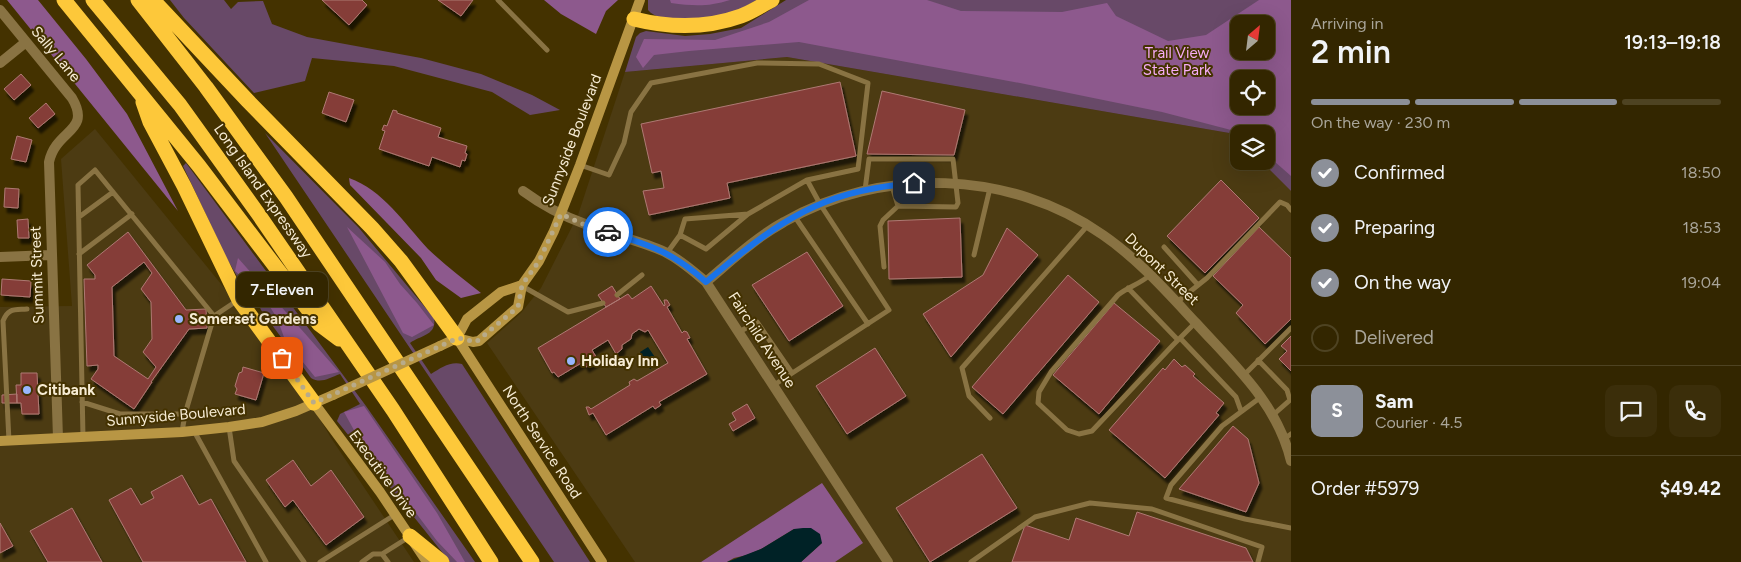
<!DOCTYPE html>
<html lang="en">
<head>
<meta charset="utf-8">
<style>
	body { margin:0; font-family:Figtree,sans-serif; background:#3b2e0a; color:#f1f3f6; height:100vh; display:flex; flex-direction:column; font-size:19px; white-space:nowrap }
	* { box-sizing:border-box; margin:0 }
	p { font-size:16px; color:#a9a599 }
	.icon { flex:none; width:28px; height:28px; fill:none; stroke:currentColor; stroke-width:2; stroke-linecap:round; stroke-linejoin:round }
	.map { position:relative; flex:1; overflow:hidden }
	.side { display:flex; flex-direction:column; background:#332600; width:450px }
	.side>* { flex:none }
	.needle { width:32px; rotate:28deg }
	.fabs { position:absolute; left:1230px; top:15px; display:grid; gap:10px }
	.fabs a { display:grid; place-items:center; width:45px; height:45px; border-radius:10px; background:#332600; box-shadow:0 5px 20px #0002,0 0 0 1px #4e4322; font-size:25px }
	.pin { position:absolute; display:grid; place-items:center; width:42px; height:42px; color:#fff; margin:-21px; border-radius:10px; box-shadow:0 2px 8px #0006 }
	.courier { position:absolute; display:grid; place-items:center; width:50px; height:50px; margin:-25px; border:4px solid #1a73e8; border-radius:50%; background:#fff; color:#222; box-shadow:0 1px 6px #0007 }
	.bubble { position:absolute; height:35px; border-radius:10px; background:#332600; box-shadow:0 5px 20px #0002,0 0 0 1px #4e4322; font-size:16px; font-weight:600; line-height:35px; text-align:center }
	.headline em { font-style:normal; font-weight:600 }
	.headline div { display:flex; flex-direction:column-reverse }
	.headline { display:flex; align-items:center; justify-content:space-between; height:85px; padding:0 20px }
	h1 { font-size:32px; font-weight:600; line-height:38px }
	.bar { display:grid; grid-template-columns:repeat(4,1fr); gap:8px 5px; align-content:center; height:60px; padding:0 20px }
	.bar i { height:6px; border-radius:4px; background:#4e4322 }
	.bar .selected { background:#8c9099 }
	.bar p { grid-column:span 4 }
	.line { display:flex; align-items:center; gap:12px; padding:0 20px; border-top:1px solid #4e4322 }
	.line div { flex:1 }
	.round { display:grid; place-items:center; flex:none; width:52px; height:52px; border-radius:10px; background:#3b2e0a }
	ol { padding:0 20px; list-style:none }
	li { display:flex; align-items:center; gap:15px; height:55px }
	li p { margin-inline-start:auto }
	li .icon { padding:5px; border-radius:50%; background:#8c9099; color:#fff; stroke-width:4 }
	li:last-child { color:#a9a599 }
	li i { width:28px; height:28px; border:2px solid #4e4322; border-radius:50% }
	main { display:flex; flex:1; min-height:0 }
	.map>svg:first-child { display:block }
	.built { fill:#4c3b12 }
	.green { fill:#684968; fill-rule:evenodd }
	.forest { fill:#8d598d; fill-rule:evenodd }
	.water { fill:#002226 }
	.building { fill:#853e38; stroke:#ae7973; fill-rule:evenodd; filter:url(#shadow) }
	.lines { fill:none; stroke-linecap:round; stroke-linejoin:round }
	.lane { stroke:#897343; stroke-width:5 }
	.street { stroke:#897343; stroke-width:10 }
	.secondary { stroke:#b89644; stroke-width:10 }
	.highway { stroke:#fdc83a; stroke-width:15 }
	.secondary-bridge { stroke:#b89644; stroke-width:10 }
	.done { stroke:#b8ab8a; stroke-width:5; stroke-dasharray:0 9 }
	.route { stroke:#1a73e8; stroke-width:6 }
	.poi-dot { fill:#98b6fd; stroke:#443200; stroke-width:2 }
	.labels { text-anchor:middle; stroke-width:4; stroke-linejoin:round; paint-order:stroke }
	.park-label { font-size:15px; fill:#f6acf6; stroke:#443200 }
	.street-label { font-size:15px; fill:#f7ecd4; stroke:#443200 }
	.poi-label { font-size:15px; font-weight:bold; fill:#f7ecd4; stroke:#443200; text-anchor:start }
</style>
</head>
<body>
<main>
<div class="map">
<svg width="1291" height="562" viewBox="0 0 1291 562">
	<defs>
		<filter id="shadow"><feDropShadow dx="3" dy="5.5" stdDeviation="1" flood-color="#0009"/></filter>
	</defs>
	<rect width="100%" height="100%" fill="#443200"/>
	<path class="built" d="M 787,57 L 1235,134 L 1239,138 L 1239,161 L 1261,161 L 1291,191 L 1291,562 L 635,562 L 487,343 L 521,313 L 541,288 L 578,215 L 625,72 Z
		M 95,129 L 234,300 L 313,407 L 331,438 L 414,562 L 0,562 L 0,307 L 72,306 L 61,159 Z"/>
	<path class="green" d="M 170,0 L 224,0 L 231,9 L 238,2 L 263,1 L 272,24 L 307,37 L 421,58 L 481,74 L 532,95 L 560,110 L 530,115 L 492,92 L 394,66 L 312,58 L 305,81 L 254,93 L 184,18 Z
		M 648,0 L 757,0 C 749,4 741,10 732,13 C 713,19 662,27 648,10 Z
		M 786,0 L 1291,0 L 1291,191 L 1261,161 L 1266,161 L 1266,134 L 1239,134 L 1239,138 L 1235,134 L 787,57 L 625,72 L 636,37 L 640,33 L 646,31 L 685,36 L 710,34 L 741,28 ZM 1239,24 L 1266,24 L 1266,51 L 1239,51 ZM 1239,79 L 1266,79 L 1266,106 L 1239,106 Z
		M 265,133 L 359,228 L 434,318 C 437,335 422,335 410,343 L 431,374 C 441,368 450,361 462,364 L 590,562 L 554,562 Z
		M 186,163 L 366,406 L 475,562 L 450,562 L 337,421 L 340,414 L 360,404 L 340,374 C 329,378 321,384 311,378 L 261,310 L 254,293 L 246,292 L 226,257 L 183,166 Z"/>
	<path class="forest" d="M 7,0 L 38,0 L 86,59 L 127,114 L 178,211 Z
		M 544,0 L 618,0 L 606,11 L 596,34 L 561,14 Z
		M 670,0 L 730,0 C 708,7 694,6 671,3 Z
		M 809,0 L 927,0 L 961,11 L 1062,12 L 1107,3 L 1116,16 L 1168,41 L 1206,35 L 1259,0 L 1291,0 L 1291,176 L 1266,154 L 1266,134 L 1239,135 L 1231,130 L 1162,112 L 1020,83 L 799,42 L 689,51 L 654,55 L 643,68 L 636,57 L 644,39 L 715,40 L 769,22 ZM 1239,24 L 1266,24 L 1266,51 L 1239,51 ZM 1239,79 L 1266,79 L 1266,106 L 1239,106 Z
		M 349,178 C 383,190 404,223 428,249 C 445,265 463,279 481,293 L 461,298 L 436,280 L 421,258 L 350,185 Z
		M 347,227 L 385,262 L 400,284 L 417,303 L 434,325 L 412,337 L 403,333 Z
		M 238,258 L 339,372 L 315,377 L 285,340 L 277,318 L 270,307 L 255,289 L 235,271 Z
		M 364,406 L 437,513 L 465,562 L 457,562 L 437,541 L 355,432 L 344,412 Z
		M 822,483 L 863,543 L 835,562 L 801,562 L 822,543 L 794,529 L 761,549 L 747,555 L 734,558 L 727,562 L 701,562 Z"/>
	<path class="water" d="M 648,347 L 659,363 L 650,369 L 640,352 Z
		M 803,528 L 811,528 L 820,534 L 822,543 L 801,562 L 727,562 L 761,549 L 794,529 Z"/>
	<path class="building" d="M 322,0 L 362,0 L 367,5 L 349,25 Z
		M 438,0 L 473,0 L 461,16 Z
		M 21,74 L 31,85 L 14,100 L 4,89 Z
		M 840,82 L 856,156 L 727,183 L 730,198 L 649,215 L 643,191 L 664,188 L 661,171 L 652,173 L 641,124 Z
		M 882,91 L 965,110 L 954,155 L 867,154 Z
		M 329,92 L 354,100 L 346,122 L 322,113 Z
		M 46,103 L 55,114 L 38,128 L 29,118 Z
		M 393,110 L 397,111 L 397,113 L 441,128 L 438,137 L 467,146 L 465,153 L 467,154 L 465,161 L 462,160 L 460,167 L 432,157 L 429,166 L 379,149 L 385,131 L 382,130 L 384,125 L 387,126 Z
		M 17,136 L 32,140 L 26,162 L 11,159 Z
		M 1221,180 L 1259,218 L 1205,273 L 1167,236 Z
		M 5,188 L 19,189 L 18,208 L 4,207 Z
		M 960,218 L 962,277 L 889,279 L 888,221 Z
		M 28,219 L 29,238 L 18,238 L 17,220 Z
		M 1259,227 L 1291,258 L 1291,319 L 1265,344 L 1236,313 L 1243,305 L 1213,276 Z
		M 1007,228 L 1038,255 L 951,357 L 923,314 L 983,275 Z
		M 128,232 L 186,310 L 206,309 L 207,328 L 189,329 L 151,382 L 152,382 L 134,409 L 91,379 L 98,369 L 98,365 L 87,366 L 84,279 L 95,279 L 95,275 L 87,265 ZM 144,262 L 152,273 L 141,289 L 151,302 L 152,339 L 143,352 L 156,367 L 148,379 L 114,356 L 112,287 Z
		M 807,252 L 843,306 L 789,341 L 752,285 Z
		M 1068,275 L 1099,302 L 1003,414 L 972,387 Z
		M 2,279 L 31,281 L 30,297 L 1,295 Z
		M 612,286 L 620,299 L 606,307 L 598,295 Z
		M 651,286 L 664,306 L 665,305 L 664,300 L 667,300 L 670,305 L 667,307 L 682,333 L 684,331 L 687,332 L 690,338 L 687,339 L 707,374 L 659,402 L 661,405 L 655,409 L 653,406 L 606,435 L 593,413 L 589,415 L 586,407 L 589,407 L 591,409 L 630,385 L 629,382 L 634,379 L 637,381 L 668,363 L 648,330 L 645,332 L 639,329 L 632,334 L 631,339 L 622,345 L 622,349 L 616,354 L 608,340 L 592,350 L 598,360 L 586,367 L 583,362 L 558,377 L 554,372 L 552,373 L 538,348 L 628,294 L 632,299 Z
		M 1114,303 L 1160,341 L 1099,414 L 1053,375 Z
		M 1291,336 L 1291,371 L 1279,359 L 1287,351 L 1281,346 Z
		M 875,348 L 906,396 L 847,434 L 816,386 Z
		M 1174,359 L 1182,367 L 1185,365 L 1195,374 L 1193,376 L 1224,403 L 1216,413 L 1219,415 L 1165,478 L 1109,430 L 1163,368 L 1165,370 Z
		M 243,367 L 264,373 L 256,400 L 235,394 L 237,389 L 235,386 L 239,373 L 242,372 Z
		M 21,373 L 37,373 L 39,414 L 22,414 L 21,403 L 17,403 L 16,385 L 21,385 Z
		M 17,394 L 17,403 L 2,403 L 2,395 Z
		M 747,404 L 755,418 L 733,431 L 729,424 L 736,420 L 732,413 Z
		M 1233,426 L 1248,439 L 1259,483 L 1246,512 L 1179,489 Z
		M 982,454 L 1017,508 L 930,562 L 896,508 Z
		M 293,460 L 311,486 L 331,470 L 364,517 L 326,545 L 293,500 L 285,507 L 266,480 Z
		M 182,475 L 199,505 L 211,499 L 246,562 L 143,562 L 109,500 L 131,488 L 141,505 L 154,498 L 151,492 Z
		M 72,508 L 102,562 L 48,562 L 30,531 Z
		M 1137,512 L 1246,548 L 1253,562 L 1012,562 L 1025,525 L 1069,540 L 1076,518 L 1129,536 Z
		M 0,523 L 13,546 L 0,553 Z"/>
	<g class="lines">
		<path class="lane" d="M 498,0 L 547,50
			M 580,165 L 609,175 L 624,143 L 631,112 L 651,83 L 757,63 L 819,64 L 868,83 L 858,169 L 807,180
			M 865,190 L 869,159 L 953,159 L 958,203 L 956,207 L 898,206 L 892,186
			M 79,217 L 113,192
			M 795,217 L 868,324
			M 680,235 L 706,249 L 748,214
			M 1164,247 L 1198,285
			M 667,253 L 680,235 L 685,219 L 748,214 L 807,180 L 820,204 L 889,310 L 774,385
			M 79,254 L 132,214
			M 974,255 L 990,188
			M 884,267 L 880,226 L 883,220 L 898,206
			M 1150,275 C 1140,284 1128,287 1118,295 L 1051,372 L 1039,392 L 1038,403 L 1067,430 L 1079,434 L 1092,431 L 1173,345 L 1195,323
			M 522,286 L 568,312 L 603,303
			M 1128,288 L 1178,340
			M 617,295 L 642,275
			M 1177,302 L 1207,278 L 1280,202 L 1287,205 L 1291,210
			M 739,332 L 757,322 L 792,373
			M 1180,338 L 1236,397 L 1241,411
			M 1258,360 L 1287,390 L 1290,400 L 1273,415
			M 1244,375 L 1291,328
			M 1261,397 L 1222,426 L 1171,485 L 1166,498 L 1245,519 L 1291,528
			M 82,402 L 120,414 L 185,414
			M 990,418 L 969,396 L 962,368 L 1088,225
			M 229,427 L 234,461 L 304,562
			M 194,431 L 266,562
			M 182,432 L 185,414 L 214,316 L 238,300
			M 83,437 L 78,185 L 95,170 L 214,316
			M 1284,439 L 1291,434
			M 9,441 L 3,321 C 8,308 14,310 27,309
			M 320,562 L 396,514
			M 362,562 L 373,554 L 382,554
			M 388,562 L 382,554 L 409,537
			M 971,562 L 1035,517 L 1090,503 L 1152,509 L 1262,547 L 1258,562"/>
		<path class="street" d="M 0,10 L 72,98 C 92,132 56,129 49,162 L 58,438
			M 0,63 L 26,42
			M 523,191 C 542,205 563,216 585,224 C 611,235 639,240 665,252 C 681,260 693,271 706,282 L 888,562
			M 0,257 L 51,255
			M 706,282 C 731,261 755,238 784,222 C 880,166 1012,170 1103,235 C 1138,259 1167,292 1196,323 C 1235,366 1277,403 1291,461"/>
		<path class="secondary" d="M 457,338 L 473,342 L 479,341 L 518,307 L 522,285 L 539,261 L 554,231 L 580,165 L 640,0
			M 457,338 L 602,562
			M 440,346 L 457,338 L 467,319 L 501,292 L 522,285
			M 314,403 L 380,492 L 427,562
			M 0,441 L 182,432 L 229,427 L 262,422 L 296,411 L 333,395"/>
		<path class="highway" d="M 64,0 L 199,166 L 319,324 L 339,339
			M 93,0 L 180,105 L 259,215 L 393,410 L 491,562
			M 138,0 L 206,87 L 286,197 L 532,562
			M 153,0 L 247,100 L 372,228 L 401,261 L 457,338
			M 634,19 C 670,28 705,29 741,16 C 752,12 762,5 772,0
			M 143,102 L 150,122 L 184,186 L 239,300 L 314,403
			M 410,536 L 442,562"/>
		<path class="secondary-bridge" d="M 333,395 L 440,346"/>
	</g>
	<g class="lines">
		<path class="done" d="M 282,358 L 314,403 L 458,338 L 476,342 L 518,307 L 522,285 L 539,261 L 561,214 L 585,225 L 608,232"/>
		<path class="route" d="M 608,232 C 649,245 673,252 706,282 C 757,239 803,201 871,189 C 885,186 900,185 914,183"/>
	</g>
	<g class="poi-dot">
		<circle cx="179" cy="319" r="5"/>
		<circle cx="571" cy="361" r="5"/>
		<circle cx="27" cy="390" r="5"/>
	</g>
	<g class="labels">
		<g class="park-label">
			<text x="1177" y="58">Trail View<tspan x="1177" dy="17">State Park</tspan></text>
		</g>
		<g class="street-label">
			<text transform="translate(56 54) rotate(50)" y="5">Sally Lane</text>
			<text transform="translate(572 140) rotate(-69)" y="5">Sunnyside Boulevard</text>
			<text transform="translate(263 191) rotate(55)" y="5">Long Island Expressway</text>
			<text transform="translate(1162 269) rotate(44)" y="5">Dupont Street</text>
			<text transform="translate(37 275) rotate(-92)" y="5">Summit Street</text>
			<text transform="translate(762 340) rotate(57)" y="5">Fairchild Avenue</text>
			<text transform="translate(176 415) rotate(-5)" y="5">Sunnyside Boulevard</text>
			<text transform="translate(542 442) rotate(57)" y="5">North Service Road</text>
			<text transform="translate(383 474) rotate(54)" y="5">Executive Drive</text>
		</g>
		<g class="poi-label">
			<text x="189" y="324">Somerset Gardens</text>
			<text x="581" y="366">Holiday Inn</text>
			<text x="37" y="395">Citibank</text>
		</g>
	</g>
</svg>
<div class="fabs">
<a><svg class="needle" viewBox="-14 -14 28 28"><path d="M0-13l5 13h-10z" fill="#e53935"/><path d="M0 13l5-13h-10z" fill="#a9a599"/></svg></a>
<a><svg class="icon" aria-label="locate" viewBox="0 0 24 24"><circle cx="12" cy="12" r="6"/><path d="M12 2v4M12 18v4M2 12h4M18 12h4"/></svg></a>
<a><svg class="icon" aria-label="layers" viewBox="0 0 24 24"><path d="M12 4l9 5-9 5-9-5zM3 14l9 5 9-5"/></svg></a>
</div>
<div class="pin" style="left:282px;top:358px;background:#ea580c"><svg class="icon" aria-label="bag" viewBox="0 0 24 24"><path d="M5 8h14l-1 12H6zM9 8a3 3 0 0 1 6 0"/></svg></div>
<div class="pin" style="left:914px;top:183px;background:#1f2937"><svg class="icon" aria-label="home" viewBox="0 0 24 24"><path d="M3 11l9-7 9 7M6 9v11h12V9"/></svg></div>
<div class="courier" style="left:608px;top:232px"><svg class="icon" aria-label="car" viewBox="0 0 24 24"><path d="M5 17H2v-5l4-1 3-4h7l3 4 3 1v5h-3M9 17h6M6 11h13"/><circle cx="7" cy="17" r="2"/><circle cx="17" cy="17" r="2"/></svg></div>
<div class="bubble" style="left:236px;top:272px;width:92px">7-Eleven</div>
</div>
<section class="side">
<div class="headline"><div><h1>2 min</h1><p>Arriving in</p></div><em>19:13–19:18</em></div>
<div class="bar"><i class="selected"></i><i class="selected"></i><i class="selected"></i><i></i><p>On the way · 230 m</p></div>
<ol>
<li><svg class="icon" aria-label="check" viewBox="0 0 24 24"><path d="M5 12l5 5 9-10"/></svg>Confirmed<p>18:50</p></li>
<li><svg class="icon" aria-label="check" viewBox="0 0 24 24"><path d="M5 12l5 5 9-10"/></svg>Preparing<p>18:53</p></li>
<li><svg class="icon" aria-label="check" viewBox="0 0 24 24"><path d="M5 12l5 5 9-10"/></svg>On the way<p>19:04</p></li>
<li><i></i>Delivered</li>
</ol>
<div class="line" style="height:90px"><b class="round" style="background:#8c9099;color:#fff">S</b><div><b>Sam</b><p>Courier · 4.5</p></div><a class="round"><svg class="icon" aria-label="chat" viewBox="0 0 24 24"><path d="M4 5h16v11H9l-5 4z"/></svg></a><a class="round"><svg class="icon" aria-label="phone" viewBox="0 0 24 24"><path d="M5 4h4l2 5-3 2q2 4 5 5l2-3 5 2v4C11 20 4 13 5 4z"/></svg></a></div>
<div class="line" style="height:65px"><div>Order #5979</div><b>$49.42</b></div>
</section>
</main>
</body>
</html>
